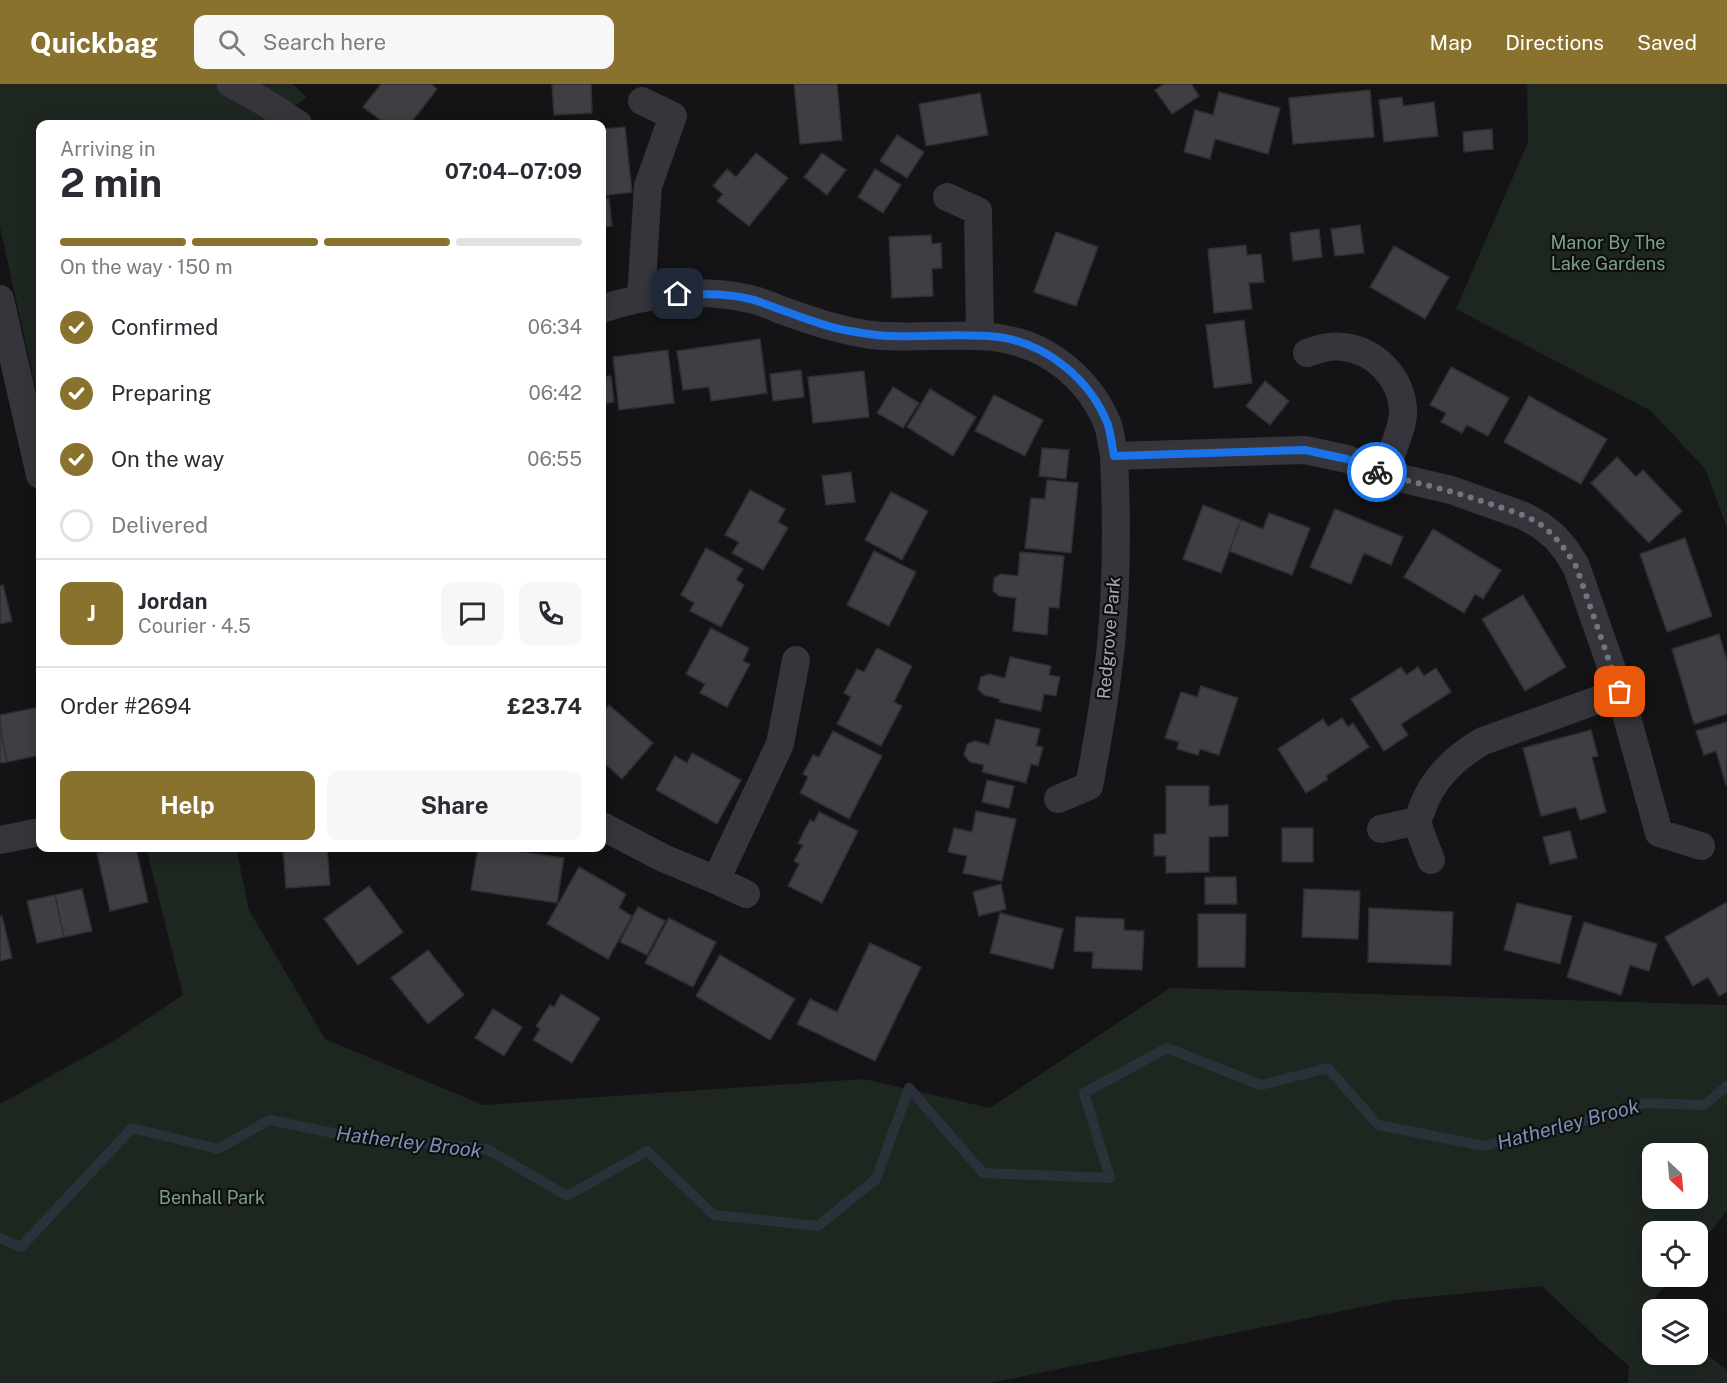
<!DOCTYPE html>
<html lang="en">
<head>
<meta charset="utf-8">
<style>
	body { margin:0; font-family:"Public Sans",sans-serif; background:#f7f7f7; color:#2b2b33; height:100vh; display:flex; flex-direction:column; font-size:22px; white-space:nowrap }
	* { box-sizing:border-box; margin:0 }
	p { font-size:20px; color:#7c7c81 }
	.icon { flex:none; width:33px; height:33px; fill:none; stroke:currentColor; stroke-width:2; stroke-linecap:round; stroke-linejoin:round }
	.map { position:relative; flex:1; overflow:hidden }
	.panel { position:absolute; left:36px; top:36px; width:570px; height:732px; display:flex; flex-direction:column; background:#fff; border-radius:12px; box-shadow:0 3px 15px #0003 }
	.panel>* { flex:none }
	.needle { width:39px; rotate:154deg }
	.buttons { position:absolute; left:1642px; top:1059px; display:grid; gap:12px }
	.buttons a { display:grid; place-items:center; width:66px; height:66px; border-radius:12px; background:#fff; box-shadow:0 3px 15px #0003; font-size:30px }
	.pin { position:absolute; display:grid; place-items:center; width:51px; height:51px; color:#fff; margin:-26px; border-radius:12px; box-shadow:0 3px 9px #0006 }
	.courier { position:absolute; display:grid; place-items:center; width:60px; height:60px; margin:-30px; border:4px solid #1a73e8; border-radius:50%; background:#fff; color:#222; box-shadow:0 2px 8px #0007 }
	.summary em { font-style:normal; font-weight:700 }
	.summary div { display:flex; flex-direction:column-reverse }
	.summary { display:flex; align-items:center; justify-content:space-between; height:102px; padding:0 24px }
	h1 { font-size:39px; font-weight:700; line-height:45px }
	.bar { display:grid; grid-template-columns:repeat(4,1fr); gap:9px 6px; align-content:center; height:72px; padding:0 24px }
	.bar i { height:8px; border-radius:4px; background:#e1e1e2 }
	.bar .on { background:#88722e }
	.bar p { grid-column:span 4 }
	.line { display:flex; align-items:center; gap:15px; padding:0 24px; border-top:2px solid #e1e1e2 }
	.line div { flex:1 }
	.round { display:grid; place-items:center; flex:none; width:63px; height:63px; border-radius:12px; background:#f7f7f7 }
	ol { padding:0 24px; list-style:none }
	li { display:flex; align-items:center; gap:18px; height:66px }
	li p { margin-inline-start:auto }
	li .icon { padding:6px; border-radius:50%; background:#88722e; color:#fff; stroke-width:4 }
	li:last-child { color:#7c7c81 }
	li i { width:33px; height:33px; border:3px solid #e1e1e2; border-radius:50% }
	.primary-button { display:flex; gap:12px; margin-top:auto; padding:12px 24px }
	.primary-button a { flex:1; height:69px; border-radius:12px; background:#88722e; color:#fff; font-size:24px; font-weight:700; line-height:69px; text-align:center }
	.primary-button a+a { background:#f7f7f7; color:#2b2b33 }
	header { display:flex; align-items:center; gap:36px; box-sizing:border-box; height:84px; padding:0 30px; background:#88722e; color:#fff }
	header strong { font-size:28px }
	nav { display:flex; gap:33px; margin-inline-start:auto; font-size:21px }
	.search { width:420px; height:54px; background:#f7f7f7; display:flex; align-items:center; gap:15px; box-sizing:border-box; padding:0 21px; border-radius:12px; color:#7c7c81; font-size:22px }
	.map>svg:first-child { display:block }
	.green { fill:#1e2620; fill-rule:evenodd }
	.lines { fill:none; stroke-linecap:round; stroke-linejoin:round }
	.stream { stroke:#2a313b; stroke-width:10 }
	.building { fill:#3e3e43; stroke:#2f2e32; stroke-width:1.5 }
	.street { stroke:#35353b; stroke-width:28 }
	.done { stroke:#72757f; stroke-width:6; stroke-dasharray:0 10.8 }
	.route { stroke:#1a73e8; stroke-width:8 }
	.labels { text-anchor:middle; stroke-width:4.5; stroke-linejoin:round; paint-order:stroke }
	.park-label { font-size:18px; fill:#7ba382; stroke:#0f0f11 }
	.street-label { font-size:18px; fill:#a5a9b7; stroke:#0f0f11 }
	.water-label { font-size:20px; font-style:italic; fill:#7a93b4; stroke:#0f0f11 }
</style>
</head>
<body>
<header>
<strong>Quickbag</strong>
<div class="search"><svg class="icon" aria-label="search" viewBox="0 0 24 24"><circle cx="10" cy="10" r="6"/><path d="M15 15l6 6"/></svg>Search here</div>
<nav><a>Map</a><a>Directions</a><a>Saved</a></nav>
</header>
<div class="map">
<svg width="1727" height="1299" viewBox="0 0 1727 1299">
	<rect width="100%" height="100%" fill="#141416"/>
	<path class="green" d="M 0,0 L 293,0 L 307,13 L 271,40 L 40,40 L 40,324 L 0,143 Z
		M 1527,0 L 1727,0 L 1727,444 L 1706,386 L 1651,327 L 1456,225 L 1528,58 Z
		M 146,764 L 236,764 L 249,826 L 325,955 L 483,1021 L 864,995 L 990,1024 L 1170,904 L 1727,921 L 1727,1127 L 1698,1162 L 1698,1148 L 1653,1148 L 1653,1192 L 1673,1193 L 1645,1225 L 1653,1231 L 1653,1270 L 1698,1270 L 1698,1264 L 1727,1286 L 1727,1299 L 1628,1299 L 1629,1282 L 1601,1258 L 1542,1202 L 1396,1216 L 990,1299 L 0,1299 L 0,1020 L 112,958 L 183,911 ZM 1653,1070 L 1698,1070 L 1698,1114 L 1653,1114 Z"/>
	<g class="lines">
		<path class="stream" d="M 0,1154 L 21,1163 L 132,1044 L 218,1065 L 269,1036 L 343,1051 L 487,1065 L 567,1112 L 647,1067 L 714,1131 L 818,1142 L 876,1095 L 909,1004 L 983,1089 L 1110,1094 L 1084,1009 L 1167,964 L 1261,1001 L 1328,984 L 1378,1041 L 1484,1062 L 1595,1034 L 1644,1019 L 1704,1021 L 1727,1002"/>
	</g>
	<path class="building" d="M 381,0 L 431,0 L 437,5 L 410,40 L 386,40 L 363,23 Z
		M 552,0 L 591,0 L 592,29 L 554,31 Z
		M 794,0 L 837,0 L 842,56 L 800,60 Z
		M 1164,0 L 1191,0 L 1199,12 L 1172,30 L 1155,6 Z
		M 1370,6 L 1374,53 L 1293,60 L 1289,14 Z
		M 1219,8 L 1280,24 L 1268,70 L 1215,55 L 1210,75 L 1184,68 L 1195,26 L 1213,31 Z
		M 980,9 L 988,51 L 926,62 L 919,20 Z
		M 1402,13 L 1403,22 L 1434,18 L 1438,52 L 1384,58 L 1379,16 Z
		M 625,43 L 632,108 L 602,112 L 602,45 Z
		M 1492,45 L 1493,65 L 1464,68 L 1463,48 Z
		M 897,51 L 924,68 L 907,94 L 880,77 Z
		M 756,69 L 788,94 L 749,142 L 717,117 L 723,110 L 713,102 L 727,85 L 736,93 Z
		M 822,69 L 846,86 L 827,111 L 804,93 Z
		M 875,85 L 901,101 L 883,129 L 858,113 Z
		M 609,114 L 612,142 L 602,143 L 602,115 Z
		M 1360,141 L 1364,169 L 1335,172 L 1331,145 Z
		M 1319,145 L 1322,173 L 1293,177 L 1290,149 Z
		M 1056,148 L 1098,163 L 1076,222 L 1034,208 Z
		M 931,151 L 932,160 L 941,159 L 942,184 L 932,185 L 933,212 L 892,214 L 889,153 Z
		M 1246,161 L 1247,171 L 1261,170 L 1264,198 L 1249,199 L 1252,225 L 1214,229 L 1208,165 Z
		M 1394,162 L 1449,193 L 1425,235 L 1370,203 Z
		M 1244,236 L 1252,299 L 1214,304 L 1206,241 Z
		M 760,255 L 767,309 L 711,317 L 709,303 L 683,306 L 677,267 Z
		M 668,266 L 674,319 L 619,326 L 613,273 Z
		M 1451,283 L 1509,314 L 1488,352 L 1467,341 L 1462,349 L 1441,338 L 1446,329 L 1430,321 Z
		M 801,286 L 804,313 L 773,317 L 770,290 Z
		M 864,287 L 869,333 L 813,339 L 808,293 Z
		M 611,292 L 614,318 L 602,320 L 602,293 Z
		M 1265,297 L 1289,317 L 1270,341 L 1246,322 Z
		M 893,303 L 919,319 L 903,344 L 877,329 Z
		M 930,305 L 976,333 L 953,372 L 907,343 Z
		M 994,311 L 1043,336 L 1025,372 L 975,347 Z
		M 1529,312 L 1607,355 L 1581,400 L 1504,358 Z
		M 1042,364 L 1069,366 L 1066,395 L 1039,392 Z
		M 1617,373 L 1636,393 L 1643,386 L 1682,427 L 1649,459 L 1591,399 Z
		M 851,388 L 855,418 L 826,421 L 822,392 Z
		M 1047,396 L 1078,399 L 1071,469 L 1025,464 L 1031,414 L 1045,415 Z
		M 750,406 L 785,425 L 778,438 L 788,444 L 763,486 L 732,469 L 739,458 L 725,451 Z
		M 891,408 L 928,427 L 902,476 L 865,456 Z
		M 1203,421 L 1241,436 L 1221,489 L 1183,475 Z
		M 1335,425 L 1403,453 L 1391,481 L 1364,469 L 1351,500 L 1310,483 Z
		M 1269,429 L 1310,444 L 1292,491 L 1229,467 L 1241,436 L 1263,445 Z
		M 1433,445 L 1501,486 L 1483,515 L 1475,510 L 1464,529 L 1404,493 Z
		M 1685,454 L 1712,532 L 1667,548 L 1640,470 Z
		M 706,464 L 743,485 L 736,496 L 744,501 L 721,543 L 690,527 L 694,519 L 681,511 Z
		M 874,467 L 916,488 L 889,542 L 847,521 Z
		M 1020,468 L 1064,472 L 1059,524 L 1049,523 L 1047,551 L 1013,547 L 1016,514 L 999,512 L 993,507 L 994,494 L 1001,490 L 1018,492 Z
		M 3,501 L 12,537 L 0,540 L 0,502 Z
		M 1523,511 L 1566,583 L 1525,607 L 1482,535 Z
		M 711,544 L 749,564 L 743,577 L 750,580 L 727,623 L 700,609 L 705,600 L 686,590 Z
		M 1719,550 L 1727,577 L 1727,630 L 1694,640 L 1672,565 Z
		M 877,564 L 912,582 L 894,618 L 902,622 L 881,662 L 837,640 L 851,613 L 844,609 L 857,585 L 864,588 Z
		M 1010,573 L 1051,582 L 1049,591 L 1060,593 L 1056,612 L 1044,610 L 1041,627 L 999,618 L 1000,615 L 984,611 L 978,605 L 981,593 L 989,590 L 1005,594 Z
		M 1401,583 L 1406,591 L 1418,583 L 1424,592 L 1436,584 L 1451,608 L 1401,640 L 1408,651 L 1384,667 L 1351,615 Z
		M 1201,602 L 1238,614 L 1219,671 L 1200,665 L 1198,671 L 1177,665 L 1179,658 L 1165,654 L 1181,608 L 1197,613 Z
		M 609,621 L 653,659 L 622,695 L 602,677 L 602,629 Z
		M 40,623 L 40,671 L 7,678 L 0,641 L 0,631 Z
		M 1342,634 L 1348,643 L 1353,639 L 1369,663 L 1326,692 L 1328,695 L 1306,709 L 1278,665 L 1323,635 L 1328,643 Z
		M 996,635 L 1040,645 L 1036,662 L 1043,663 L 1038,682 L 1031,680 L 1026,699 L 982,688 L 984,681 L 970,678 L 964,671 L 967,660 L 975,657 L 989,661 Z
		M 1727,638 L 1727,701 L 1726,701 L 1716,667 L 1704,671 L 1696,647 Z
		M 0,641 L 7,678 L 0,679 Z
		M 1591,646 L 1598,672 L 1592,673 L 1606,728 L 1580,736 L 1576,723 L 1541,732 L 1523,664 Z
		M 833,647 L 882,672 L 849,735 L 800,709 L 808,693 L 803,690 L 813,671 L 819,673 Z
		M 692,669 L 741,696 L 717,740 L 656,706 L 675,672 L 687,679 Z
		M 987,696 L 1014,702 L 1009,724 L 982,718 Z
		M 1166,702 L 1209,702 L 1209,722 L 1228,721 L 1228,752 L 1209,753 L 1209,788 L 1166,789 L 1166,772 L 1154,772 L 1154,750 L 1166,750 Z
		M 976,727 L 1016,735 L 1002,797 L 963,789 L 967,772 L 948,768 L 954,744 L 972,748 Z
		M 819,728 L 858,747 L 822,819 L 788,802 L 799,780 L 794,777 L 803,761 L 798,759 L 810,736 L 814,738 Z
		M 1282,744 L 1313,744 L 1313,778 L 1282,778 Z
		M 1570,747 L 1577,774 L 1550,780 L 1543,753 Z
		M 122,764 L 136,764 L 148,818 L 110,827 L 97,769 Z
		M 283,764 L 327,764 L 330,801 L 286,804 Z
		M 478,764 L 495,764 L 564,774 L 557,819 L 471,806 Z
		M 579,783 L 626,810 L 619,824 L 632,832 L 608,875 L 547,840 Z
		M 1205,793 L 1236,793 L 1237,820 L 1205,820 Z
		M 1001,800 L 1006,825 L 979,832 L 973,808 Z
		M 369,802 L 403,848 L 358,881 L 324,835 Z
		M 82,805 L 92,847 L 64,853 L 55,811 Z
		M 1304,805 L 1360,807 L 1358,855 L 1302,853 Z
		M 55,811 L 64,853 L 37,859 L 27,817 Z
		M 1727,818 L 1727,908 L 1719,912 L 1708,893 L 1693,902 L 1665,853 Z
		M 1517,819 L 1572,832 L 1560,880 L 1504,866 Z
		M 638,823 L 665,837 L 647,871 L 620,858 Z
		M 1369,824 L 1453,828 L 1451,881 L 1368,878 Z
		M 1000,829 L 1063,845 L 1053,885 L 990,869 Z
		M 1198,830 L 1246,830 L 1245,883 L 1198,883 Z
		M 0,832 L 2,832 L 12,874 L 0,877 Z
		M 1076,833 L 1124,835 L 1124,846 L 1144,847 L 1142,886 L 1092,884 L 1093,868 L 1074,867 Z
		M 669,834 L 716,858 L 693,903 L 645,879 Z
		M 1584,838 L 1657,860 L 1649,887 L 1630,881 L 1621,911 L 1567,893 Z
		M 870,859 L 921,883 L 875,977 L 797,940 L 810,915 L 837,928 Z
		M 428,866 L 464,911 L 428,940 L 391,894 Z
		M 720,871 L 795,915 L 770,956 L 696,912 Z
		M 561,910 L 600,934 L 572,979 L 533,956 L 540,945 L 536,942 L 550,921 L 554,923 Z
		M 493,925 L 522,943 L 504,972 L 475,954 Z"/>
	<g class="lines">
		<path class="street" d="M 231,0 L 261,16 L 298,40
			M 947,113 L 978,127 L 980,252
			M 641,214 L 648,102 L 673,32 L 642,17
			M 0,215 L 40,391
			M 602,225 C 648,209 701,204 750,215 C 761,217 773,223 784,227 C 813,237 841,247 872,251 C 930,258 993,239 1046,270 C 1074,286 1096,311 1108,341 C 1111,351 1112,362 1114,372 L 1305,366 L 1347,375 L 1387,391 L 1451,406 L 1524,432 L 1540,441 L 1555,453 L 1566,466 L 1576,482 L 1620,608 L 1659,749 L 1701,762
			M 1307,269 C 1318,265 1330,261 1343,263 C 1374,266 1400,292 1403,324 C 1404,337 1399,348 1395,360 C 1391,370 1389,381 1387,391
			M 1058,715 L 1089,702 C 1098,655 1106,608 1111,561 C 1117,498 1117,435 1114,372
			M 602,742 L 663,774 L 716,796 L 780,660 L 796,576
			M 1381,745 L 1417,737
			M 0,756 L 40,748
			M 1431,776 C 1428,767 1417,744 1418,735 C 1419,731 1422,726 1423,722 C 1434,693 1457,672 1483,657 L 1620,608
			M 716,796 L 746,810"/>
	</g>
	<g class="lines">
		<path class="done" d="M 1377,388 L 1387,392 C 1424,400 1457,408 1493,421 C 1509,426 1526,431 1540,440 C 1555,451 1566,466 1576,482 L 1620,608"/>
		<path class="route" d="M 678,210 C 702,210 726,209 750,215 C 759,217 768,221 776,224 C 800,232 824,243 850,247 C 863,249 877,252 890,252 C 927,253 963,249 999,253 C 1047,260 1091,296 1108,341 C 1111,351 1112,362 1114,372 L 1305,366 L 1347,375 L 1377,388"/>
	</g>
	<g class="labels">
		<g class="park-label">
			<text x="1608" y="165">Manor By The<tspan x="1608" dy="21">Lake Gardens</tspan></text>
			<text x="212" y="1120">Benhall Park</text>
		</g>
		<g class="street-label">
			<text transform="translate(1109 554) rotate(-85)" y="6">Redgrove Park</text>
		</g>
		<g class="water-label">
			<text transform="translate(1568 1040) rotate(-15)" y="7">Hatherley Brook</text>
			<text transform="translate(409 1058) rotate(7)" y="7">Hatherley Brook</text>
		</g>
	</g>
</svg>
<div class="buttons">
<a><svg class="needle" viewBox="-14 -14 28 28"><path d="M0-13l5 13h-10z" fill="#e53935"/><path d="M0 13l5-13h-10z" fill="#7c7c81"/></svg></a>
<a><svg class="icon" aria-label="locate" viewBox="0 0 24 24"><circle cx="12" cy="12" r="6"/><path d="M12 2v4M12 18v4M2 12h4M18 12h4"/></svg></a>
<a><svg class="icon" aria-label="layers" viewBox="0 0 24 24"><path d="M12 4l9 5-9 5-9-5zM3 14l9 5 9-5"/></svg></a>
</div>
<div class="pin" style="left:1620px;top:608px;background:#ea580c"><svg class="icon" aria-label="bag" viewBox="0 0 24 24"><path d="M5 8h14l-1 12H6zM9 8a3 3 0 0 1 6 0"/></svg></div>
<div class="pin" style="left:678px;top:210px;background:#1f2937"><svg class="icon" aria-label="home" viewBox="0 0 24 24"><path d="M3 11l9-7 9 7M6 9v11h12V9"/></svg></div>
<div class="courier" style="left:1377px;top:388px"><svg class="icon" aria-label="bike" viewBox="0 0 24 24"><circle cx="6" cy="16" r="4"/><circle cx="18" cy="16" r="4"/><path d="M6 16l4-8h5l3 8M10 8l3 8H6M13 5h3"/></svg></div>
<section class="panel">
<div class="summary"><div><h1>2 min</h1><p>Arriving in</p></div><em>07:04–07:09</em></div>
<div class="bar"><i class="on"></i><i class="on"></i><i class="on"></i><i></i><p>On the way · 150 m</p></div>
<ol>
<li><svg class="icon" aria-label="check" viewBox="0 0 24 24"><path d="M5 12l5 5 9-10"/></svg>Confirmed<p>06:34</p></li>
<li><svg class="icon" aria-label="check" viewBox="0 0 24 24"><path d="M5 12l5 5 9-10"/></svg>Preparing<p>06:42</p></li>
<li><svg class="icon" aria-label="check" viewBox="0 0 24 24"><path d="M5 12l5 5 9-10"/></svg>On the way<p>06:55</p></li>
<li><i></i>Delivered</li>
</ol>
<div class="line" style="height:108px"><b class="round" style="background:#88722e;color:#fff">J</b><div><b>Jordan</b><p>Courier · 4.5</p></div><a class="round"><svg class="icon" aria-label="chat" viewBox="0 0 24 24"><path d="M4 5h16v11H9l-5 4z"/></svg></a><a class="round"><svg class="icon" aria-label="phone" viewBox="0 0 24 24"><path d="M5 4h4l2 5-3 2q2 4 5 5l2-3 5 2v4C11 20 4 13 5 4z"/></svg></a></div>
<div class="line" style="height:78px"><div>Order #2694</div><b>£23.74</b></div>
<div class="primary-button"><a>Help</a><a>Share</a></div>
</section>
</div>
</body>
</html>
